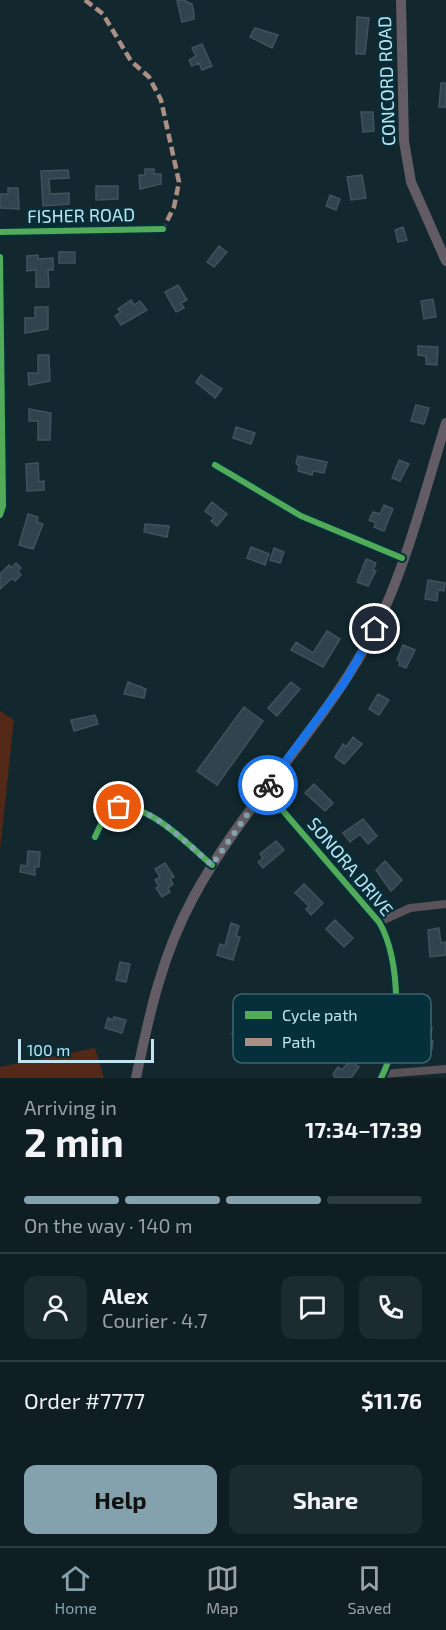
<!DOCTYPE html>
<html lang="en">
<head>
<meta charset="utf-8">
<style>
	body { margin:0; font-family:"Exo 2",sans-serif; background:#1c2b2f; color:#f1f3f6; height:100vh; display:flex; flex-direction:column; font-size:22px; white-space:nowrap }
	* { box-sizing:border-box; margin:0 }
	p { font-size:20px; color:#9ba2a5 }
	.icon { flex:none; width:33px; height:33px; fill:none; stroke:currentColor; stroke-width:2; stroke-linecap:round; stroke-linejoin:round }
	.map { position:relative; height:1078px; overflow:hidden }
	.side { display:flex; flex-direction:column; background:#0e1e22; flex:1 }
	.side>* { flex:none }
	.scale { position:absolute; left:18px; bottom:15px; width:136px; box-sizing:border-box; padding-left:6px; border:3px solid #c1e4f1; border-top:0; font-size:16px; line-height:21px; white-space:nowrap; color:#c1e4f1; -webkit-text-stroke:4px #052f3b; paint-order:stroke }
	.pin { position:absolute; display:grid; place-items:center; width:51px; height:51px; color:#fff; margin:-26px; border:3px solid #fff; border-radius:50%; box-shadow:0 2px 6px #0007 }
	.courier { position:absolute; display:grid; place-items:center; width:60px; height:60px; margin:-30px; border:4px solid #1a73e8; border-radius:50%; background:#fff; color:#222; box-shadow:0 2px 8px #0007 }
	.head em { font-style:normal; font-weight:700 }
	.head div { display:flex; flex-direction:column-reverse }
	.head { display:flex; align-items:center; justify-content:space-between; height:102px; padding:0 24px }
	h1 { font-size:39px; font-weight:700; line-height:45px }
	.bar { display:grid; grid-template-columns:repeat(4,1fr); gap:9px 6px; align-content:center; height:72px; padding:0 24px }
	.bar i { height:8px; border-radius:4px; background:#2e3c40 }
	.bar .current { background:#84a2ad }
	.bar p { grid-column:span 4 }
	.line { display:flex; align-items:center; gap:15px; padding:0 24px; border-top:2px solid #2e3c40 }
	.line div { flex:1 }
	.round { display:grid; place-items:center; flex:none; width:63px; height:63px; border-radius:12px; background:#1c2b2f }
	.action { display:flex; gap:12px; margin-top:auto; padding:12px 24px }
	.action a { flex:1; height:69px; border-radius:12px; background:#84a2ad; color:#111; font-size:24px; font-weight:700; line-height:69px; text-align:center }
	.action a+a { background:#1c2b2f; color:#f1f3f6 }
	.tabs { display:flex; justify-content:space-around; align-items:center; height:84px; border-top:2px solid #2e3c40; background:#0e1e22; font-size:16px; color:#9ba2a5 }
	.tabs a { display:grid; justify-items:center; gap:3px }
	.tabs .current { color:#84a2ad }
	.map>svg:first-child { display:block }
	.green { fill:#532817 }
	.building { fill:#30444f; stroke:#3e535d; stroke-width:1.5 }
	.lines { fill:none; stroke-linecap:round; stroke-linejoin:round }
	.minor { stroke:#595359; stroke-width:8 }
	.secondary { stroke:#645c64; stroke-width:10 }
	.quiet { stroke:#ac8f84; stroke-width:4.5; stroke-dasharray:9 4.5; stroke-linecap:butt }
	.cycleway-casing { stroke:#052f3b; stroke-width:10 }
	.cycleway { stroke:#51ab58; stroke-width:6 }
	.done { stroke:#84a2ad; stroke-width:6; stroke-dasharray:0 10.8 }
	.route { stroke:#1a73e8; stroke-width:8 }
	.labels { text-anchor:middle; stroke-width:4.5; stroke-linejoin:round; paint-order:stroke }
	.street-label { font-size:18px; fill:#c1e4f1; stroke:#052f3b }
	.key { fill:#052f3b; stroke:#3d6572; stroke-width:1.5 }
	.key-label { font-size:16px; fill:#c1e4f1 }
</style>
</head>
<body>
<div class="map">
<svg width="446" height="1078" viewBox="0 0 446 1078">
	<rect width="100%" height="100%" fill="#12282e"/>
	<path class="green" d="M 0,711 L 14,720 L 0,850 Z
		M 95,1048 L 104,1078 L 0,1078 L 0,1067 Z"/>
	<path class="building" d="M 183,0 L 192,4 L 194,14 L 194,19 L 182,22 L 177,1 Z
		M 357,17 L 369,18 L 365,54 L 356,54 Z
		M 255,28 L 278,35 L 272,48 L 250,37 Z
		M 202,44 L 212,66 L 202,70 L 199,63 L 192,66 L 189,60 L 196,56 L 192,48 Z
		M 441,83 L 446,83 L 446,107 L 439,107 Z
		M 361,112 L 373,112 L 374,131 L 363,132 Z
		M 145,169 L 154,169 L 154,174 L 161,174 L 161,184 L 140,189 L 139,175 L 145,175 Z
		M 68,170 L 69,178 L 49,179 L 50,194 L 69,193 L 69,204 L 43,206 L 41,171 Z
		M 362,175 L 366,198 L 351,200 L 347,177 Z
		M 96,186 L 118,186 L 118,199 L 96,200 Z
		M 8,188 L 18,188 L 19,209 L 0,208 L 0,194 L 8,194 Z
		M 330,195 L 340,199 L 336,210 L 326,206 Z
		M 403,227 L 407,240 L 398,242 L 395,230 Z
		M 219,246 L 227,252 L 214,267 L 207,262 Z
		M 59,252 L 75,252 L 75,263 L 59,263 Z
		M 38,255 L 38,259 L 53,258 L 53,270 L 48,270 L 49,287 L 36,287 L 36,270 L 27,271 L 27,256 Z
		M 178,285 L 187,300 L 181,303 L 184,308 L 176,312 L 165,292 Z
		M 433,299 L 436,317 L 424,319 L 421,301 Z
		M 131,300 L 134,305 L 140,301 L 147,310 L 121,325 L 115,316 L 121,312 L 118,309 Z
		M 35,307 L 48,307 L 48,329 L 25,333 L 25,318 L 35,318 Z
		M 418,346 L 438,347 L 437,365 L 426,364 L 426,356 L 418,355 Z
		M 38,355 L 49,355 L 50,381 L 29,385 L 28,373 L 38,373 Z
		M 201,375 L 222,389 L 215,398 L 196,382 Z
		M 416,405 L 429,408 L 424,424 L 411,421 Z
		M 29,409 L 51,413 L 50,440 L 38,440 L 38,421 L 29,421 Z
		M 236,427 L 255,433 L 251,444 L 233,438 Z
		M 298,456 L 327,462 L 324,473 L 313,471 L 312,475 L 298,471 L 299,465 L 296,464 Z
		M 399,460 L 409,464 L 400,481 L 392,478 Z
		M 38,463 L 39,482 L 44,481 L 44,490 L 27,491 L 26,464 Z
		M 212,502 L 227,514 L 217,526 L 211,521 L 214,518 L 205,511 Z
		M 384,505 L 393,509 L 384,531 L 374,527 L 376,523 L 369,520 L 373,512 L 380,514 Z
		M 28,514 L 38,517 L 37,522 L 43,524 L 33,549 L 19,545 Z
		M 145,524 L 169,526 L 167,537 L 144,532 Z
		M 251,547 L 269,554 L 265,565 L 247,558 Z
		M 274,548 L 284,552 L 280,563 L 270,560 Z
		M 366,559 L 376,563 L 373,570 L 376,571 L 368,586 L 357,582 Z
		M 16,563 L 21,568 L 18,571 L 21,575 L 15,581 L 12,578 L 0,589 L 0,574 L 9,565 L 12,568 Z
		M 428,580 L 445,583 L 444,591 L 438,590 L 437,601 L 425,599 Z
		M 327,631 L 340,639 L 323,667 L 291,650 L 296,642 L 313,653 Z
		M 403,645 L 415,650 L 406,668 L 399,665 L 400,662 L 397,660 Z
		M 128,682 L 146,689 L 144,698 L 124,694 Z
		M 291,682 L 300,689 L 277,716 L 268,708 Z
		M 378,694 L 389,700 L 379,715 L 369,709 Z
		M 244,707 L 263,721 L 217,785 L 197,771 Z
		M 95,715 L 98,724 L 74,731 L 71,720 Z
		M 353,737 L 362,744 L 344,764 L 335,757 L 343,744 L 346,747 Z
		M 314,784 L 333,803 L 325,811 L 305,793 Z
		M 363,819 L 377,836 L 368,844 L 360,834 L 350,842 L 343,833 Z
		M 276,841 L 284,850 L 263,868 L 258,862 L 263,858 L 260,854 Z
		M 28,851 L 40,852 L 39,867 L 35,867 L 35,875 L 20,872 L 21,865 L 27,866 Z
		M 385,861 L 402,880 L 391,891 L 376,870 Z
		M 165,863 L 174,877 L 170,879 L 173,884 L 168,888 L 170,892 L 162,897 L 156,888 L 159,886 L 155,880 L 160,877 L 155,869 Z
		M 304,884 L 323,903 L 311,915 L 306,909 L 309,906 L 295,893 Z
		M 335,920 L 353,938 L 344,947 L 326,929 Z
		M 231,923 L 239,926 L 236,936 L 240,937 L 233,960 L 217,955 L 220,944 L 225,946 Z
		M 439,928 L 441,943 L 446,942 L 446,955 L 430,957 L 428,930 Z
		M 120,962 L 130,964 L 126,982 L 116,980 Z
		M 114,1017 L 126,1020 L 122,1033 L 105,1028 L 108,1018 L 113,1020 Z
		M 419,1026 L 432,1028 L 430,1040 L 433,1041 L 432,1049 L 416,1046 Z
		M 238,1027 L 250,1038 L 244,1045 L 232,1034 Z
		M 350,1060 L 359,1067 L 351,1078 L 335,1078 L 333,1074 L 338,1067 L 342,1070 Z"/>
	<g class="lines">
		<path class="minor" d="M 0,232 L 163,229
			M 0,257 L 3,506 L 0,515
			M 215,465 L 301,516 L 402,558
			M 265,790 L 379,922 C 401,958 402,1040 381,1078
			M 95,837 L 107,811 C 141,793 187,844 212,865
			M 379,922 L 410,908 L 446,904
			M 383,1074 L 446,1069"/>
		<path class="secondary" d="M 401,0 L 404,141 L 411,182 L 446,261
			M 136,1078 C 149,1015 162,955 193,898 C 242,807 317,734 367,644 C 403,580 424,494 446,423"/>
		<path class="quiet" d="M 85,0 L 103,14 L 131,61 L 149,77 L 161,100 L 179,182 L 174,207 L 163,229"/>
		<g class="cycleway-casing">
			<path id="cycleway" d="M 0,232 L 163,229
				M 0,257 L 3,506 L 0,515
				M 215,465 L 301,516 L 402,558
				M 265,790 L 379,922 C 401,958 402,1040 381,1078
				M 95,837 L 107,811 C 141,793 187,844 212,865"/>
		</g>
		<use href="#cycleway" class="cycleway"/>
	</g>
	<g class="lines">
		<path class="done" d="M 119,807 C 150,804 189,846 212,865 L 268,785"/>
		<path class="route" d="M 268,785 L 344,683 L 375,629"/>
	</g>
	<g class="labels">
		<g class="street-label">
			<text transform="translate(387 81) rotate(-92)" y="6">CONCORD ROAD</text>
			<text transform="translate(81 216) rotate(-1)" y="6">FISHER ROAD</text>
			<text transform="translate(350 867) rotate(50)" y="6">SONORA DRIVE</text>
		</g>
	</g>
	<rect x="233" y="994" width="198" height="69" rx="9" class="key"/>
	<rect x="245" y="1011" width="27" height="8" fill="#51ab58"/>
	<rect x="245" y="1038" width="27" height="8" fill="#ac8f84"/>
	<g class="key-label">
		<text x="282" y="1021">Cycle path</text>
		<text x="282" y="1048">Path</text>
	</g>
</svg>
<div class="scale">100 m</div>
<div class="pin" style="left:119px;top:807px;background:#ea580c"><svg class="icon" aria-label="bag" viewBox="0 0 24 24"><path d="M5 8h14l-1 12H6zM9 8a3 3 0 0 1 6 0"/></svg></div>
<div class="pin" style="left:375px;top:629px;background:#1f2937"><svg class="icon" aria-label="home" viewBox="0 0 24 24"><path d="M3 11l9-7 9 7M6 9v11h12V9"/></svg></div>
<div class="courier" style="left:268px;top:785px"><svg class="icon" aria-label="bike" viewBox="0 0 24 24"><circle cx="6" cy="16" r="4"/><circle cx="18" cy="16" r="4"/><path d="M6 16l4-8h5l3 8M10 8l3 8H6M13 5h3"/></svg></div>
</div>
<section class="side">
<div class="head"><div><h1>2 min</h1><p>Arriving in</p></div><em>17:34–17:39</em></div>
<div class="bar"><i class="current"></i><i class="current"></i><i class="current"></i><i></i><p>On the way · 140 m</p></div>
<div class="line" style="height:108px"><a class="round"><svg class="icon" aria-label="person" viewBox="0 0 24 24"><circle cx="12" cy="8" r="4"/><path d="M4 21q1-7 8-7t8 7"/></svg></a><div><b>Alex</b><p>Courier · 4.7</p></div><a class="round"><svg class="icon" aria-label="chat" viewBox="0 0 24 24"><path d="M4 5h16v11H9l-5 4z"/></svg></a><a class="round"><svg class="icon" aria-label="phone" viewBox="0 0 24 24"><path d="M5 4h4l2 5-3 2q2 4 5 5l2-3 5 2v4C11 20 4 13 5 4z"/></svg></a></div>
<div class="line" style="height:78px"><div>Order #7777</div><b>$11.76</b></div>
<div class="action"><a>Help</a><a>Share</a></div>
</section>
<nav class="tabs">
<a class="current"><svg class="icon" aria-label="home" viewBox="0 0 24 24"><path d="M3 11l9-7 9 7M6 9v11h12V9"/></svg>Home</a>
<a><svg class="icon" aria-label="map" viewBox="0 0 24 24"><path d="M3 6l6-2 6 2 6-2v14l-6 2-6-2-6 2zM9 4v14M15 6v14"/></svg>Map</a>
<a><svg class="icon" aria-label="saved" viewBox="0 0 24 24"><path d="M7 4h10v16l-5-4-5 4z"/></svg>Saved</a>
</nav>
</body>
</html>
